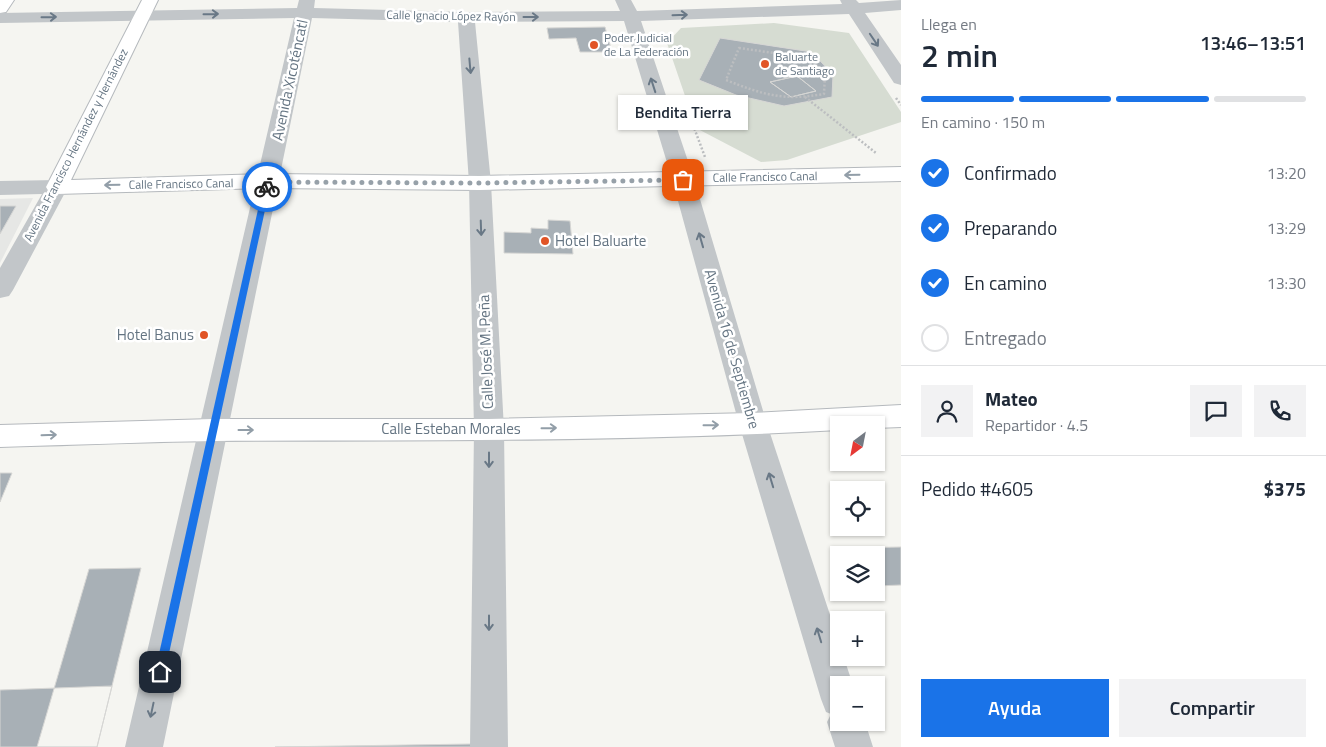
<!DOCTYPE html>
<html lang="es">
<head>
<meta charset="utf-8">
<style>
	body { margin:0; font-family:"Titillium Web",sans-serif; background:#f2f2f3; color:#1f2937; height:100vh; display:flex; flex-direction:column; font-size:19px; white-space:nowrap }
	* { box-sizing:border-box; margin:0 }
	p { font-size:16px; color:#747a83 }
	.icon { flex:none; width:28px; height:28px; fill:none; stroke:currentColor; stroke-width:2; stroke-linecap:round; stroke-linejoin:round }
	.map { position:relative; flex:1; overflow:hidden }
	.details { display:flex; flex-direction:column; background:#fff; width:425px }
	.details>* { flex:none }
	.needle { width:32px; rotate:212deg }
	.controls { position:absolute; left:830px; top:416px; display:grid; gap:10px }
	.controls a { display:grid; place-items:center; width:55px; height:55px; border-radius:0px; background:#fff; box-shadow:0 1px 4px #0004; font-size:25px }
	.pin { position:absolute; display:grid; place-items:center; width:42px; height:42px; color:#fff; margin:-21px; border-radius:10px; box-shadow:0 2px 8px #0006 }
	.courier { position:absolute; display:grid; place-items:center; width:50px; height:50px; margin:-25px; border:4px solid #1a73e8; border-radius:50%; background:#fff; color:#222; box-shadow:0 1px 6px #0007 }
	.bubble { position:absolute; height:35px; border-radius:0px; background:#fff; box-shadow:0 1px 4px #0004; font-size:16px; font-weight:600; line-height:35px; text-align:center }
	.summary em { font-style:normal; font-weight:600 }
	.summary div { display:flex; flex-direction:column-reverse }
	.summary { display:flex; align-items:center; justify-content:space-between; height:85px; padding:0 20px }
	h1 { font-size:32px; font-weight:600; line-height:38px }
	.bar { display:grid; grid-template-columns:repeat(4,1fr); gap:8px 5px; align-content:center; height:60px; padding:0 20px }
	.bar i { height:6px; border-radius:4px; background:#e0e1e3 }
	.bar .selected { background:#1a73e8 }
	.bar p { grid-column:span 4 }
	.line { display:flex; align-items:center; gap:12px; padding:0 20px; border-top:1px solid #e0e1e3 }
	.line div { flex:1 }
	.round { display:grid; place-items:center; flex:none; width:52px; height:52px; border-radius:0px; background:#f2f2f3 }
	ol { padding:0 20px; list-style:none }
	li { display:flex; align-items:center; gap:15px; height:55px }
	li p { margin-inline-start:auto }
	li .icon { padding:5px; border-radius:50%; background:#1a73e8; color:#fff; stroke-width:4 }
	li:last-child { color:#747a83 }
	li i { width:28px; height:28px; border:2px solid #e0e1e3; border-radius:50% }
	.cta { display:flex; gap:10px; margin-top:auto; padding:10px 20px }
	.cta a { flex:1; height:58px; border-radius:0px; background:#1a73e8; color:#fff; font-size:20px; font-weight:600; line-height:58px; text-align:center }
	.cta a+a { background:#f2f2f3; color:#1f2937 }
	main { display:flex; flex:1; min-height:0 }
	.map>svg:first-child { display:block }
	.built { fill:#e6e7e5 }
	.green { fill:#d6dcd2; fill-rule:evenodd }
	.building { fill:#a8b0b6; stroke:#d6d6d4; fill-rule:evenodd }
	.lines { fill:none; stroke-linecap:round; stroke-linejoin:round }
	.major-casing { stroke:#b5b9bd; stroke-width:2 }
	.path { stroke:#bcbec0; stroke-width:2.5; stroke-dasharray:2 2; stroke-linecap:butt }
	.minor { fill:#c2c6c9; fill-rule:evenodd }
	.major { fill:#fff; fill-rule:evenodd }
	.oneway { stroke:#697886 }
	.oneway2 { stroke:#929ea8 }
	.route { fill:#1a73e8 }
	.done { stroke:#97a1a9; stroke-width:5; stroke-dasharray:0 9 }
	.poi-dot { fill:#e15426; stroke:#fff; stroke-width:2 }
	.labels { text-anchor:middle; stroke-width:5; stroke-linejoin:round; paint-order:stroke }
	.far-street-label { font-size:12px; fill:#647482; stroke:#fff }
	.far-poi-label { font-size:12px; fill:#647482; stroke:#fff; text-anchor:start }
	.street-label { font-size:15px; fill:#647482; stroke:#fff }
	.poi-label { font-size:15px; fill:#647482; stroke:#fff; text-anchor:start }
</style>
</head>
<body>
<main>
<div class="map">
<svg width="901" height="747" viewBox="0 0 901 747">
	<rect width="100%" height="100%" fill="#f5f5f1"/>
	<path class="built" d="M 33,198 L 0,263 L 0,199 Z"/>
	<path class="green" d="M 774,23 L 849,33 L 901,112 L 901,122 L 787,160 L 761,162 L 696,128 L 667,43 L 681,28 ZM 720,38 L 812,52 L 833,76 L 832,97 L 784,106 L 736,95 L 699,80 Z"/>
	<path class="building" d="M 605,27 L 612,52 L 580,52 L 576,38 L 549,39 L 547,28 Z
		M 720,38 L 812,52 L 833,75 L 832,97 L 784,106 L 736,95 L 699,80 ZM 797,76 L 816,91 L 791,97 L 770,82 Z
		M 797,76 L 816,91 L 791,97 L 770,82 Z
		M 0,206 L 16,206 L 0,234 Z
		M 548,220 L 570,221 L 573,254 L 504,253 L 504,232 L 531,233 L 531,228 L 548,229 Z
		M 0,473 L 12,473 L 0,502 Z
		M 901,547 L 901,585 L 876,586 L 876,555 L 845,555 L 843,548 Z
		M 141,568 L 97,747 L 37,747 L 89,569 Z
		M 112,686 L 97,747 L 0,747 L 0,690 Z
		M 471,744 L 471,747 L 275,747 Z"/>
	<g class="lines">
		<g class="major-casing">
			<path id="major" d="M 0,0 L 14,0 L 6,12 L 0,13 Z
				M 142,0 L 158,0 L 71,180 L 268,174 L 480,176 L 901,167 L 901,181 L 480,190 L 268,188 L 57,194 L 49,192 L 46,187 Z
				M 901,405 L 901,427 L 876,428 L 876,425 L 839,425 L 839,430 C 631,442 423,440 215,441 C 143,442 72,445 0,447 L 0,425 L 213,419 L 489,419 L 753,413 Z"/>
		</g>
		<path class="path" d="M 739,48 L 809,58 L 825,74 L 824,94 C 783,101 764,95 726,80 Z
			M 805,97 L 876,153
			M 896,98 L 901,105
			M 693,125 L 705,157"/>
		<path class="minor" d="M 299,0 L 315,0 L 314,8 L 466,12 L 620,11 L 615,0 L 631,0 L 637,11 L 842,4 L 840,0 L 856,0 L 859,3 L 901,0 L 901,10 L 865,13 L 901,65 L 901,85 L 894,83 L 849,14 L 641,21 L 694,179 L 767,424 L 839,642 L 839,658 L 844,658 L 853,685 L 839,685 L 839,722 L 865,722 L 873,747 L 835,747 L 827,722 L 831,714 L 826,712 L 821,699 L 739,424 L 672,179 L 624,21 L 475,22 L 491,183 L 504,430 L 508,747 L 470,747 L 474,430 L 469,183 L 458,22 L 312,18 L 163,747 L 125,747 L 294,18 L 0,23 L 0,13 L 297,8 Z
			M 57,180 L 65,182 L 68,187 L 13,290 L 9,296 L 0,298 L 0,268 L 42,194 L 0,195 L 0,181 Z"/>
		<use href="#major" class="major"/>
	</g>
	<defs><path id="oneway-shaft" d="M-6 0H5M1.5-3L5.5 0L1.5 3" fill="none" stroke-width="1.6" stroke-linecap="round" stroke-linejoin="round" transform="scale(1.25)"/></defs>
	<g class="oneway">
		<use href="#oneway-shaft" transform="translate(211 14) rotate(-1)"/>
		<use href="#oneway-shaft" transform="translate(680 15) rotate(-2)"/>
		<use href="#oneway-shaft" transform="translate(49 17) rotate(-1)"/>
		<use href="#oneway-shaft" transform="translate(531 17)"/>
		<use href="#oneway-shaft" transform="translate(874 40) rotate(56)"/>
		<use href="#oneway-shaft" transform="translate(470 66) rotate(85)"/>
		<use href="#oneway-shaft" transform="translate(653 85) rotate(-108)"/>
		<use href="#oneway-shaft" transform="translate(481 228) rotate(88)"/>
		<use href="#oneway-shaft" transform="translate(701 240) rotate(-106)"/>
		<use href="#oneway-shaft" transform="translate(489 460) rotate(90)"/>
		<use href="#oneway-shaft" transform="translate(771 480) rotate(-107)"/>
		<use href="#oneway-shaft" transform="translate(489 623) rotate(90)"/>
		<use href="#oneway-shaft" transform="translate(819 635) rotate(-107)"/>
		<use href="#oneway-shaft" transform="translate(152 710) rotate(102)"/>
	</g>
	<g class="oneway2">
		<use href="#oneway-shaft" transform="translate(852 175) rotate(179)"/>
		<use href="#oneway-shaft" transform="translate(112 185) rotate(179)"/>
		<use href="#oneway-shaft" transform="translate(711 425) rotate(-1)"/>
		<use href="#oneway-shaft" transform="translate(549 428) rotate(-1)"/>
		<use href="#oneway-shaft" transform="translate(246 430)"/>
		<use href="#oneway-shaft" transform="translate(49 435) rotate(-2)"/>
	</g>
	<path class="route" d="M 267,185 L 270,187 L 165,672 L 164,676 L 160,677 L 156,676 L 155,672 L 263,187 Z"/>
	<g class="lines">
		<path class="done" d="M 267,187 L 268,182 L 480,183 L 683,180"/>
	</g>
	<g class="poi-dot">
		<circle cx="594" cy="45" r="5"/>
		<circle cx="765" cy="64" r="5"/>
		<circle cx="545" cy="241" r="5"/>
		<circle cx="204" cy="335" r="5"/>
	</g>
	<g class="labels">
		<g class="far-street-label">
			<text transform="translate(451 16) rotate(1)" y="4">Calle Ignacio López Rayón</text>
			<text transform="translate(76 145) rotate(-63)" y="4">Avenida Francisco Hernández y Hernández</text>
			<text transform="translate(765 177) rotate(-1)" y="4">Calle Francisco Canal</text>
			<text transform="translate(181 184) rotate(-1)" y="4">Calle Francisco Canal</text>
		</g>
		<g class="far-poi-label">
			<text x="604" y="42">Poder Judicial<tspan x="604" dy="14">de La Federación</tspan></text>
			<text x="775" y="61">Baluarte<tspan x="775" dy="14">de Santiago</tspan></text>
		</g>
		<g class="street-label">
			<text transform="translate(290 80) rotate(-78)" y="5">Avenida Xicoténcatl</text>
			<text transform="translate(732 349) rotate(74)" y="5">Avenida 16 de Septiembre</text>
			<text transform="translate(486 352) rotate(-92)" y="5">Calle José M. Peña</text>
			<text x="451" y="434">Calle Esteban Morales</text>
		</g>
		<g class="poi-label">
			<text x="555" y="246">Hotel Baluarte</text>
			<text x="194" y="340" text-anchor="end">Hotel Banus</text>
		</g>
	</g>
</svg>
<div class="controls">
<a><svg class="needle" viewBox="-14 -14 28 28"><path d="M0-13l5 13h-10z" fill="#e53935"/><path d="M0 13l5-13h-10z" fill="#747a83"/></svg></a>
<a><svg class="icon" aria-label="locate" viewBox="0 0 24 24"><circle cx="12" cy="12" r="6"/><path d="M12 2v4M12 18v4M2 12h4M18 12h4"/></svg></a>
<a><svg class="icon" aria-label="layers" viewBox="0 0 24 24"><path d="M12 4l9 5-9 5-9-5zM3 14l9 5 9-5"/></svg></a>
<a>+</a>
<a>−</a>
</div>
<div class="pin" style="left:683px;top:180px;background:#ea580c"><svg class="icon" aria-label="bag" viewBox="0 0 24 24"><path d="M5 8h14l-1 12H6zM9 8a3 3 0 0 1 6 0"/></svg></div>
<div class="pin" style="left:160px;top:672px;background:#1f2937"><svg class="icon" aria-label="home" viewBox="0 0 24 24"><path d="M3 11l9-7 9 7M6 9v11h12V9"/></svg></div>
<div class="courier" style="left:267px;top:187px"><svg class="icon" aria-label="bike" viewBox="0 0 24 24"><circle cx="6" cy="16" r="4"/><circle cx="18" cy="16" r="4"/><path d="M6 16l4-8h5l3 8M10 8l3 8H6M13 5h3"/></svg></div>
<div class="bubble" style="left:618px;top:95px;width:130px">Bendita Tierra</div>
</div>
<section class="details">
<div class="summary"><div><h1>2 min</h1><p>Llega en</p></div><em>13:46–13:51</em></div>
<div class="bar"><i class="selected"></i><i class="selected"></i><i class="selected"></i><i></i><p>En camino · 150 m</p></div>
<ol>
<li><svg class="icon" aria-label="check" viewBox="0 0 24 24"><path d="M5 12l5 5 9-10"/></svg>Confirmado<p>13:20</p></li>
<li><svg class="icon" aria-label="check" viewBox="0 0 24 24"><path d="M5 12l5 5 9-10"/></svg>Preparando<p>13:29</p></li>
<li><svg class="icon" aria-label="check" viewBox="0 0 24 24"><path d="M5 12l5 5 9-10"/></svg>En camino<p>13:30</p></li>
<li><i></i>Entregado</li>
</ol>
<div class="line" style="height:90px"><a class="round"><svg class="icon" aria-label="person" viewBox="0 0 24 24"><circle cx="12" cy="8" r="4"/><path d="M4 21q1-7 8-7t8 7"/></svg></a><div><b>Mateo</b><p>Repartidor · 4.5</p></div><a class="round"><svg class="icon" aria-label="chat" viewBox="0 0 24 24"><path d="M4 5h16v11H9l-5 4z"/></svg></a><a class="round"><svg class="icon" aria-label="phone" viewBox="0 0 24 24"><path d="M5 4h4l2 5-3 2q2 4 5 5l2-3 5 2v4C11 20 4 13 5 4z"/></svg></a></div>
<div class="line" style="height:65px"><div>Pedido #4605</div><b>$375</b></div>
<div class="cta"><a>Ayuda</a><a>Compartir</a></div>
</section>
</main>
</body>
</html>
